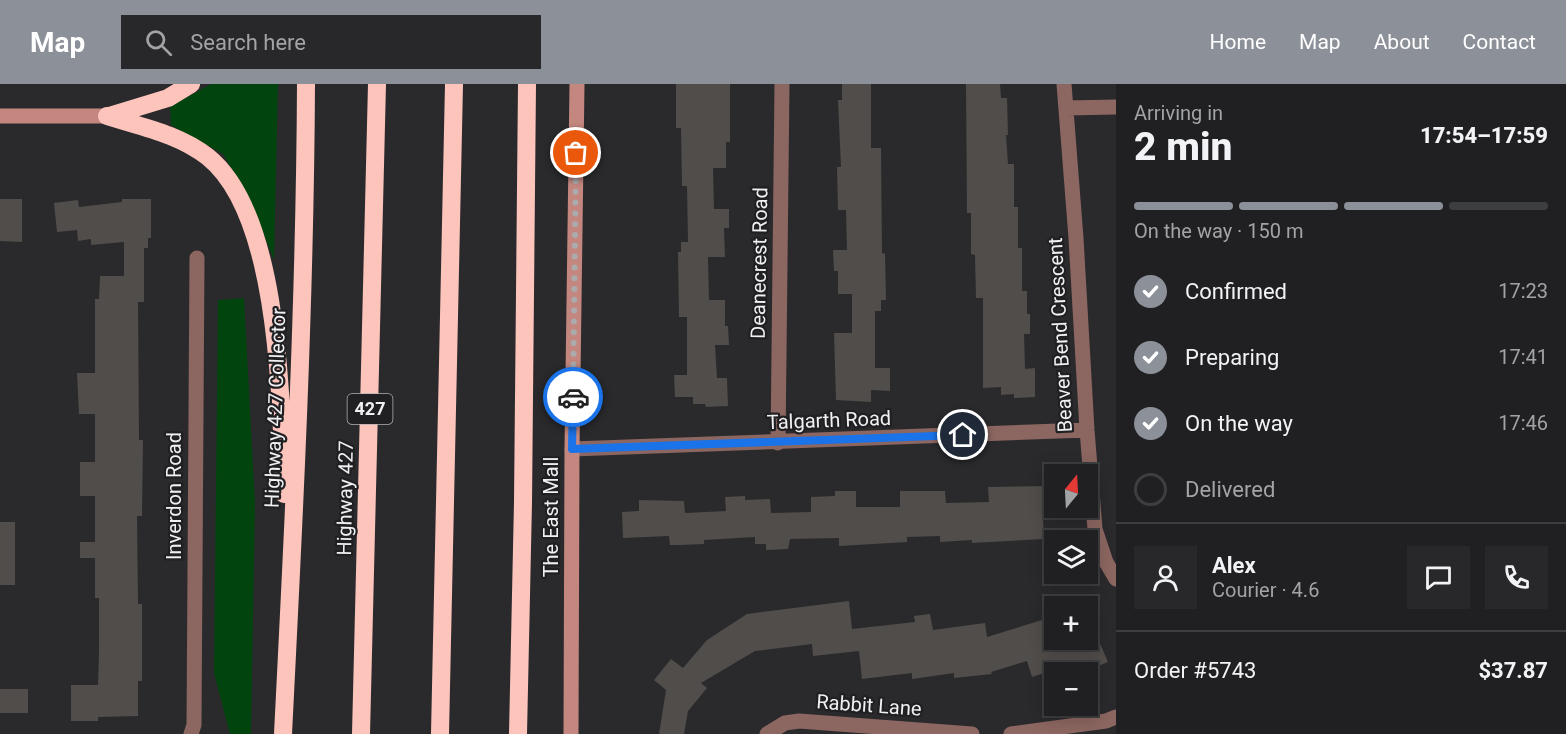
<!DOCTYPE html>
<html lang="en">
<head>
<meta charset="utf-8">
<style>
	body { margin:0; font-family:Roboto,sans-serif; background:#28282a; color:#f1f3f6; height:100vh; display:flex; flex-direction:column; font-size:22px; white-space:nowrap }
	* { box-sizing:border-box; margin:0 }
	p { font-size:20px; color:#a2a3a5 }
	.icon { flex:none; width:33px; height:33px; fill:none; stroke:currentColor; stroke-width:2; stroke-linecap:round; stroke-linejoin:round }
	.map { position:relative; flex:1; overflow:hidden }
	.drawer { display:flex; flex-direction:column; background:#202022; width:450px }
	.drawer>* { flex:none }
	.needle { width:39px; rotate:18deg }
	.buttons { position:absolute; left:1044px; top:380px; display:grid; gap:12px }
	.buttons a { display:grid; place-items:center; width:54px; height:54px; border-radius:0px; background:#202022; box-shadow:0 3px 15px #0003,0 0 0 2px #3d3e40; font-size:30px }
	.pin { position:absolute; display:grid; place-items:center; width:51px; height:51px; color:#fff; margin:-26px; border:3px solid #fff; border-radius:50%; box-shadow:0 2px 6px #0007 }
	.courier { position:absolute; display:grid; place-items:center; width:60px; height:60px; margin:-30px; border:4px solid #1a73e8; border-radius:50%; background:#fff; color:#222; box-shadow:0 2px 8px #0007 }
	.overview em { font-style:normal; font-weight:800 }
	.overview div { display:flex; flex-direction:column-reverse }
	.overview { display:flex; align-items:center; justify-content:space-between; height:102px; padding:0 18px }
	h1 { font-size:39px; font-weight:800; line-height:45px }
	.bar { display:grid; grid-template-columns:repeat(4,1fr); gap:9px 6px; align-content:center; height:72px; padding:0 18px }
	.bar i { height:8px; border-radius:4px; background:#3d3e40 }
	.bar .active { background:#8c9099 }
	.bar p { grid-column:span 4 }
	.line { display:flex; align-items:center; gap:15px; padding:0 18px; border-top:2px solid #3d3e40 }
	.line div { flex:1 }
	.round { display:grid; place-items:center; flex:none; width:63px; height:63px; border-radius:0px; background:#28282a }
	ol { padding:0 18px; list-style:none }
	li { display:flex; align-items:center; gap:18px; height:66px }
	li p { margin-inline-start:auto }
	li .icon { padding:6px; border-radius:50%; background:#8c9099; color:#fff; stroke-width:4 }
	li:last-child { color:#a2a3a5 }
	li i { width:33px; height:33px; border:3px solid #3d3e40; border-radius:50% }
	header { display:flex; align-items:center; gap:36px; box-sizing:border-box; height:84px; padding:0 30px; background:#8c9099; color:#fff }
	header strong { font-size:28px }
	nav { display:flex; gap:33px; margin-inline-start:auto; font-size:21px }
	.search { width:420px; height:54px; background:#28282a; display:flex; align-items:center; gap:15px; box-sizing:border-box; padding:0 21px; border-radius:0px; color:#a2a3a5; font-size:22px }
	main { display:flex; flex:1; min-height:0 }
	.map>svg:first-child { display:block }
	.green { fill:#01440e }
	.building { fill:#504d4b }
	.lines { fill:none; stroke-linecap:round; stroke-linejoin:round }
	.street { stroke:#8c6661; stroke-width:15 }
	.secondary { stroke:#c3877f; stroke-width:15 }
	.highway { stroke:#fdc4bb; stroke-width:18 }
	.done { stroke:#ababad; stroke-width:6; stroke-dasharray:0 10.8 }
	.route { stroke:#1a73e8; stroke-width:8 }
	.labels { text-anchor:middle; stroke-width:4.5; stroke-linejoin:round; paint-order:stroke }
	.shield { fill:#202023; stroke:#b2b2b4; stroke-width:1.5 }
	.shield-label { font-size:18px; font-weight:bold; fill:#f0f0f2 }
	.street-label { font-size:20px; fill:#f0f0f2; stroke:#202023 }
</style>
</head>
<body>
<header>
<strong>Map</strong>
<div class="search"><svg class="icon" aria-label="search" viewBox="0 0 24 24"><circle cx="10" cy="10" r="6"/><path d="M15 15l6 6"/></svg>Search here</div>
<nav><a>Home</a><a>Map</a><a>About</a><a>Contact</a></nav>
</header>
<main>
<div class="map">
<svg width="1116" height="650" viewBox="0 0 1116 650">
	<rect width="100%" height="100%" fill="#2a2a2d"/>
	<path class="green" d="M 211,0 L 278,0 L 274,176 L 250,115 L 223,70 L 171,41 L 170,23 Z
		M 244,214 L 255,420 L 251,650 L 230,650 L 214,589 L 218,216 Z"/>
	<path class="building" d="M 676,0 L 730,0 L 730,58 L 726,58 L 726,84 L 713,84 L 714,125 L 729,125 L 729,144 L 724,144 L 725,173 L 708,173 L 709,216 L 725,216 L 725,242 L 728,242 L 729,261 L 715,261 L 717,294 L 727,294 L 728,322 L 706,323 L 705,320 L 693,320 L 693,313 L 675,313 L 674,291 L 687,291 L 687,233 L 679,233 L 678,168 L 681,168 L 681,158 L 688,158 L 687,102 L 682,102 L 681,44 L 676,44 Z
		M 842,0 L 871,0 L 871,64 L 881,64 L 882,169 L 885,170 L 886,216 L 881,216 L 881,227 L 875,227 L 875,284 L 890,284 L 890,307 L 871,306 L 871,318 L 836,316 L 834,249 L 852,249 L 852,210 L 838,210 L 838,187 L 834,187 L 833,166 L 847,166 L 846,126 L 838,126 L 837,83 L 841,83 L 838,16 L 842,16 Z
		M 966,0 L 1000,0 L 1001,14 L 1007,14 L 1008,51 L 1006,51 L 1008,80 L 1014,80 L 1014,123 L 1018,123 L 1018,164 L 1022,164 L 1022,207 L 1027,207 L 1027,230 L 1030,230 L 1030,250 L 1024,250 L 1025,285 L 1035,284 L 1035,313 L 1014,314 L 1014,310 L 1001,311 L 1001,303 L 983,304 L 983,214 L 976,214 L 975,171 L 971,170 L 971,129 L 967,129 Z
		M 0,115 L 22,115 L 22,158 L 0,157 Z
		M 122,115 L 151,115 L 151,154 L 148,154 L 148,164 L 144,164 L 144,218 L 138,218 L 139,356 L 143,356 L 142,432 L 137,432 L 138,520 L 142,520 L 142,597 L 138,597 L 138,632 L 98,633 L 98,637 L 71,637 L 71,601 L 98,601 L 99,570 L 99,514 L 95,514 L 95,474 L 80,474 L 80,458 L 95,458 L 95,412 L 80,412 L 80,378 L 95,378 L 95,330 L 79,330 L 77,289 L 95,289 L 95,215 L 99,215 L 100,192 L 124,192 L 124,158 L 91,161 L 91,155 L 78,157 L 77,146 L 57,148 L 54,119 L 78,116 L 79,123 L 122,118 Z
		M 1052,402 L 1052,436 L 1043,436 L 1044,455 L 972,459 L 972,456 L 940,458 L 940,452 L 907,453 L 907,458 L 839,462 L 839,454 L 790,455 L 788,465 L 766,466 L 766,460 L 755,460 L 755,453 L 704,456 L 704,460 L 680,461 L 670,461 L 669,452 L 623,454 L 622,428 L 639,427 L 639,416 L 684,417 L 685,429 L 726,427 L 725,413 L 745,412 L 745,416 L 770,415 L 771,429 L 811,428 L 811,413 L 835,412 L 835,407 L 856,407 L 856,423 L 900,423 L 900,407 L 945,407 L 946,419 L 989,418 L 988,403 Z
		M 0,438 L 15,438 L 15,501 L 0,501 Z
		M 849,517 L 852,545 L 915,538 L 914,532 L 930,530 L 933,546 L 985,539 L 987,553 L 1042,536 L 1044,541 L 1054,536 L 1054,555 L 1098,555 L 1108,578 L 1083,588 L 1079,578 L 1032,593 L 1027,577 L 991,588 L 992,590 L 954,594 L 954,589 L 912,595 L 912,589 L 862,595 L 859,567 L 813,572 L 812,560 L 755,567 L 701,599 L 707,604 L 688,627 L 684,650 L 659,650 L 666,606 L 654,596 L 671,575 L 683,584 L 707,556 L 747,530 Z
		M 0,605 L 28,605 L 28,629 L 0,629 Z"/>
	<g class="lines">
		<path class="street" d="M 1064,0 L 1076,154 L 1087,346 L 1095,445 L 1106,478 L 1116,495
			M 1066,24 L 1116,23
			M 778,359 L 782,0
			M 572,365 L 1087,346
			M 191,650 L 194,641 L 197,174
			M 767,650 L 785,639 L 799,637 L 972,650
			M 1011,650 L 1106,637 L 1116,633"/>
		<path class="secondary" d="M 0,32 L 107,32
			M 571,650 L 572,365 L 577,0"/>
		<path class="highway" d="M 107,32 C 142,43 179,50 208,73 C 281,132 281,322 284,410
			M 109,32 L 168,14 L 191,0
			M 283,650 C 294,433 305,217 306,0
			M 361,650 L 377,0
			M 440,650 L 454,0
			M 518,650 L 523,418 L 527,0"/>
	</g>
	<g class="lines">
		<path class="done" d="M 573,313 L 576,69"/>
		<path class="route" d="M 573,313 L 572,365 L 963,351"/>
	</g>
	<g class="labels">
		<rect class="shield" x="347.5" y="310" width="45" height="30" rx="4.5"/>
		<g class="shield-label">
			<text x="370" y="331">427</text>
		</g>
		<g class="street-label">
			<text transform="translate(759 179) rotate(-89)" y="7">Deanecrest Road</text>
			<text transform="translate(1060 251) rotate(-93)" y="7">Beaver Bend Crescent</text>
			<text transform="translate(275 324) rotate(-88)" y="7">Highway 427 Collector</text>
			<text transform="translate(829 336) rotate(-2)" y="7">Talgarth Road</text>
			<text transform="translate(174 412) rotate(-90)" y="7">Inverdon Road</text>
			<text transform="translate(345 414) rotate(-89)" y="7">Highway 427</text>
			<text transform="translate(551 433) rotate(-90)" y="7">The East Mall</text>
			<text transform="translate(869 621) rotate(4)" y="7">Rabbit Lane</text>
		</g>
	</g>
</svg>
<div class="buttons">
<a><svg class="needle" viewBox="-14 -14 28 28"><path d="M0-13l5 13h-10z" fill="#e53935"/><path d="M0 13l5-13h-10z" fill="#a2a3a5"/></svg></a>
<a><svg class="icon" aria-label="layers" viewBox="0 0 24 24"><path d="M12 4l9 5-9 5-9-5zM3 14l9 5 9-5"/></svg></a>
<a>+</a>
<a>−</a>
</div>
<div class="pin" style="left:576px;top:69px;background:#ea580c"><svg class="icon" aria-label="bag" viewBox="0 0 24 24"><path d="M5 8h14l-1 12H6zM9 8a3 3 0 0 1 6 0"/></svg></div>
<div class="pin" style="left:963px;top:351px;background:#1f2937"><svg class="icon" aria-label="home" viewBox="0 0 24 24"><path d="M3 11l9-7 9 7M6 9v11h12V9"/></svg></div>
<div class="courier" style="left:573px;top:313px"><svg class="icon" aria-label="car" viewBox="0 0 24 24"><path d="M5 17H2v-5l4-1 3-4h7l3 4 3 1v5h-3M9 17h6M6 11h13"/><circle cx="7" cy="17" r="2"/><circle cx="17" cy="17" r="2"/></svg></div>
</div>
<section class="drawer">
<div class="overview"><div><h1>2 min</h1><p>Arriving in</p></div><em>17:54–17:59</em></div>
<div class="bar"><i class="active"></i><i class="active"></i><i class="active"></i><i></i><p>On the way · 150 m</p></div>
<ol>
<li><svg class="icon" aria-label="check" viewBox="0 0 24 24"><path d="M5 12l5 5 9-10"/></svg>Confirmed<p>17:23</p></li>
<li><svg class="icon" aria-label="check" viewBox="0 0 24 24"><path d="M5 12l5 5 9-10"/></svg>Preparing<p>17:41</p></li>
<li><svg class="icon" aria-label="check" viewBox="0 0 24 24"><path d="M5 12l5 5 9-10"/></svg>On the way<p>17:46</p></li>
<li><i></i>Delivered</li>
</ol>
<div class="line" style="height:108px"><a class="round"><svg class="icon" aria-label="person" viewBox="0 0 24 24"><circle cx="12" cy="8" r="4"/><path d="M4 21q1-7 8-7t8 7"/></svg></a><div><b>Alex</b><p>Courier · 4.6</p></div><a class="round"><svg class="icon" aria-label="chat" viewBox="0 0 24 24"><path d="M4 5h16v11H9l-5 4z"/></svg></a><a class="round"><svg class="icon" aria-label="phone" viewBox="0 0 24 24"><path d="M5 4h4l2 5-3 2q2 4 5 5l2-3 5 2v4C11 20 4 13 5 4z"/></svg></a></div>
<div class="line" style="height:78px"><div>Order #5743</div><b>$37.87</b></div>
</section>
</main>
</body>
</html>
